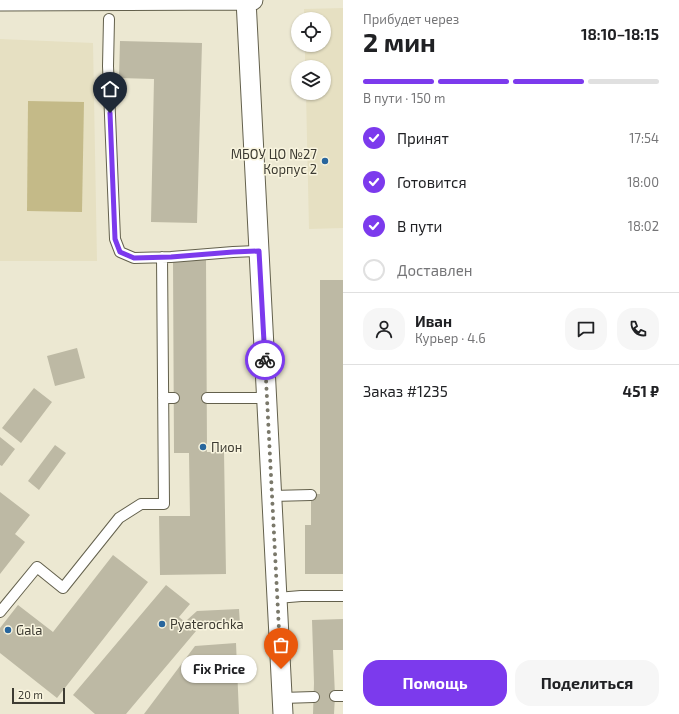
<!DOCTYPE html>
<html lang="ru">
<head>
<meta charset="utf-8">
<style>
	body { margin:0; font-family:"Exo 2",sans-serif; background:#f6f6f6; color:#202124; height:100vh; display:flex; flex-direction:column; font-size:15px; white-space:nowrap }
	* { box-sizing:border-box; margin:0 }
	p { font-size:13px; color:#757577 }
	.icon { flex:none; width:22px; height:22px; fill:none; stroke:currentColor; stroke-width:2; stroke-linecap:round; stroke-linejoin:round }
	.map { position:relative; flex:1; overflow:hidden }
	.panel { display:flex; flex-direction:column; background:#fff; width:336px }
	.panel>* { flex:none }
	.controls { position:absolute; left:291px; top:12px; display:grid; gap:8px }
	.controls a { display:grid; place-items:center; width:40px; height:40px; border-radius:50%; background:#fff; box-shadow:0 1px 3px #0004; font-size:20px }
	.scale { position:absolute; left:12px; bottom:10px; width:53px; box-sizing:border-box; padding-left:4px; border:2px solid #3d3b32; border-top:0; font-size:11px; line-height:14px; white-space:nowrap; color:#3d3b32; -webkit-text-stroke:3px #f9f5df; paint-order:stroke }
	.pin { position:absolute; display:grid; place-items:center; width:34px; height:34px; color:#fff; margin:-41px -17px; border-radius:50% 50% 50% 0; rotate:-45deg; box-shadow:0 0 4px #0007 }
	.pin .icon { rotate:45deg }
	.courier { position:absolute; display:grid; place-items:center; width:40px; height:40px; margin:-20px; border:3px solid #7c3aed; border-radius:50%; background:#fff; color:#222; box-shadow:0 1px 5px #0007 }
	.bubble { position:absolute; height:28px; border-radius:14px; background:#fff; box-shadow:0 1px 3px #0004; font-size:13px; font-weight:700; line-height:28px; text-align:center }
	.overview em { font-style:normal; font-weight:700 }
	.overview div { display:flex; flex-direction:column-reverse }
	.overview { display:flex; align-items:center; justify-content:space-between; height:68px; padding:0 20px }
	h1 { font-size:26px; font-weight:700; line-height:30px }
	.bar { display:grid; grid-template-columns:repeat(4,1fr); gap:6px 4px; align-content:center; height:48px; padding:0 20px }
	.bar i { height:5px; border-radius:3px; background:#e0e0e0 }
	.bar .selected { background:#7c3aed }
	.bar p { grid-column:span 4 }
	.line { display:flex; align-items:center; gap:10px; padding:0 20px; border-top:1px solid #e0e0e0 }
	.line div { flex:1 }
	.round { display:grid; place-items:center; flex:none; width:42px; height:42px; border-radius:16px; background:#f6f6f6 }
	ol { padding:0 20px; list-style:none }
	li { display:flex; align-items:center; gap:12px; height:44px }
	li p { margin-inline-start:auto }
	li .icon { padding:4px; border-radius:50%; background:#7c3aed; color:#fff; stroke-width:4 }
	li:last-child { color:#757577 }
	li i { width:22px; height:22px; border:2px solid #e0e0e0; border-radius:50% }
	.button { display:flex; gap:8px; margin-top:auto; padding:8px 20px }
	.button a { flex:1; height:46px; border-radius:16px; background:#7c3aed; color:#fff; font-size:16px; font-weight:700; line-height:46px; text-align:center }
	.button a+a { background:#f6f6f6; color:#202124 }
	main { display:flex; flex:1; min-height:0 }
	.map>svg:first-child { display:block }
	.built { fill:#e6e0c2 }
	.green { fill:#c4ba88 }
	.building { fill:#bdb9a4 }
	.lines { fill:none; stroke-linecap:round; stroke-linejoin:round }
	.lane-casing { stroke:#63604c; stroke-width:12 }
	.street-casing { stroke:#63604c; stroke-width:21 }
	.lane { stroke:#fff; stroke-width:10 }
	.street { stroke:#fff; stroke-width:19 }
	.done { stroke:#7a786a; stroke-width:4; stroke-dasharray:0 7.2 }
	.route { stroke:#7c3aed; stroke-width:5 }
	.poi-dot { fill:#28669d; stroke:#f9f5df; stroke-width:1.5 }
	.labels { text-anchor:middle; stroke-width:3; stroke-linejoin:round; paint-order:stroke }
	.poi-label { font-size:13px; fill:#3d3b32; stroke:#f9f5df; text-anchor:start }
</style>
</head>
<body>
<main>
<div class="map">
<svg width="343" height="714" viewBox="0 0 343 714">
	<rect width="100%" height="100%" fill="#ece8d2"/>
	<path class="built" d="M 343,8 L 343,228 L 309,229 L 306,93 L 324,93 L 324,67 L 305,67 L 305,45 L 324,45 L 324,19 L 304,19 L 304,9 Z
		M 0,39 L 93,43 L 97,261 L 0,261 Z"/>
	<path class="green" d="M 28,101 L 84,102 L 82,212 L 27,211 Z"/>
	<path class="building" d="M 120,41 L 202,43 L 197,223 L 151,222 L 154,79 L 119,78 Z
		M 206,259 L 207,452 L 224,452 L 226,574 L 160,575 L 159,516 L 190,516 L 189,453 L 174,453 L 173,260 Z
		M 320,280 L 343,280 L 343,574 L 305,574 L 305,525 L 311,525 L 311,494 L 320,494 Z
		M 77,348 L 85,378 L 55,386 L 47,356 Z
		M 34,388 L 52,402 L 21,443 L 2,428 Z
		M 0,437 L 15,449 L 2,466 L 0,465 Z
		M 55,445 L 66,453 L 39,490 L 28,481 Z
		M 0,492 L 30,515 L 15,534 L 25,542 L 0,574 Z
		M 113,555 L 148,582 L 57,698 L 0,653 L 0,628 L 18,605 L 53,632 Z
		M 166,585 L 190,604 L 179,617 L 196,631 L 126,714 L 95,714 L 73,695 Z
		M 239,609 L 240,625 L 203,625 L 201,630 L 187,620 L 197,611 Z
		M 343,619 L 343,650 L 333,650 L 335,696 L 334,714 L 313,714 L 314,683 L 312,620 Z
		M 236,643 L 239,714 L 144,714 L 195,646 Z"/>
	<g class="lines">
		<g class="lane-casing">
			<path id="lane" d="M 109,19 L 108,66 L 115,239 L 120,252 L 134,258 L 171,257 L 233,252 L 259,251
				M 163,398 L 174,398
				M 207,398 L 267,398
				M 272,496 L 311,495
				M 277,598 L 301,596 L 343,596
				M 0,612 L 37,567 L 63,588 L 119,518 L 141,504 L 164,504 L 162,257
				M 335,696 L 343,696
				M 282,698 L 314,697"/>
		</g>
		<g class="street-casing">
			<path id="street" d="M 246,0 L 283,714
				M 0,1 L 253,0"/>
		</g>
		<use href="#lane" class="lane"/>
		<use href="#street" class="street"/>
	</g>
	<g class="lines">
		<path class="done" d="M 265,360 L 281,669"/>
		<path class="route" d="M 110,113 L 115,239 L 120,252 L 134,258 L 171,257 L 233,252 L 259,251 L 265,360"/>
	</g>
	<g class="poi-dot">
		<circle cx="325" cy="161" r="4"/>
		<circle cx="203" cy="447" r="4"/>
		<circle cx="162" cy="624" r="4"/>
		<circle cx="8" cy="630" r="4"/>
	</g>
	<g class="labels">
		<g class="poi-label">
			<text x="317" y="159" text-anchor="end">МБОУ ЦО №27<tspan x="317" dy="15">Корпус 2</tspan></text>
			<text x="211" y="452">Пион</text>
			<text x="170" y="629">Pyaterochka</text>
			<text x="16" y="635">Gala</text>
		</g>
	</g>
</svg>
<div class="controls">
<a><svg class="icon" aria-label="locate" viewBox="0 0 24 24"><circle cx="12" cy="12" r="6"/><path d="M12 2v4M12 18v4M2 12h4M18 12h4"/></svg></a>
<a><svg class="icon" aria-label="layers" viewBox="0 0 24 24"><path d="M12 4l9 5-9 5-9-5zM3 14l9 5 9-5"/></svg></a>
</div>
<div class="scale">20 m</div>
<div class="pin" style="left:281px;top:669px;background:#ea580c"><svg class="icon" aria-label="bag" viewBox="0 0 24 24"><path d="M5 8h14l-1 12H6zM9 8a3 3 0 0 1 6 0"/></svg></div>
<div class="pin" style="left:110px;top:113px;background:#1f2937"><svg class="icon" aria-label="home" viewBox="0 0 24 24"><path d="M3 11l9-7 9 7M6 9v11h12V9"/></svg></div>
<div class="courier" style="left:265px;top:360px"><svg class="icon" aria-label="bike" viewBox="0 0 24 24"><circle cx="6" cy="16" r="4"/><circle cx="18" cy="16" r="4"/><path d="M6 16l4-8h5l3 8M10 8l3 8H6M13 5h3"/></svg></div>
<div class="bubble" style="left:181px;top:655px;width:76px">Fix Price</div>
</div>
<section class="panel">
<div class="overview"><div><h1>2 мин</h1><p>Прибудет через</p></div><em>18:10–18:15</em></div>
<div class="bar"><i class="selected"></i><i class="selected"></i><i class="selected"></i><i></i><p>В пути · 150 m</p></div>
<ol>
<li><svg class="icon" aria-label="check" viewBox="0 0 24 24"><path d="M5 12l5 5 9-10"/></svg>Принят<p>17:54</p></li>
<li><svg class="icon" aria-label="check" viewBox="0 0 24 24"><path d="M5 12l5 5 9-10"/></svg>Готовится<p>18:00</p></li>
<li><svg class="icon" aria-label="check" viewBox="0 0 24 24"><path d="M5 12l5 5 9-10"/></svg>В пути<p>18:02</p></li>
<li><i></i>Доставлен</li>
</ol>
<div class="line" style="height:72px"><a class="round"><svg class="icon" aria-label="person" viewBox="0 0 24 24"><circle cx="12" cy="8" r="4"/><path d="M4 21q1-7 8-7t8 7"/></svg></a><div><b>Иван</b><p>Курьер · 4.6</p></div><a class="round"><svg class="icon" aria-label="chat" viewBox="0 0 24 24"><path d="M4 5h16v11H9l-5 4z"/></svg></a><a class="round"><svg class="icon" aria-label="phone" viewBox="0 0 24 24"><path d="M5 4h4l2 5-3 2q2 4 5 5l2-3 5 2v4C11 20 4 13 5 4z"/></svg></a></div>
<div class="line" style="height:52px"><div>Заказ #1235</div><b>451 ₽</b></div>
<div class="button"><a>Помощь</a><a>Поделиться</a></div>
</section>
</main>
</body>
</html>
